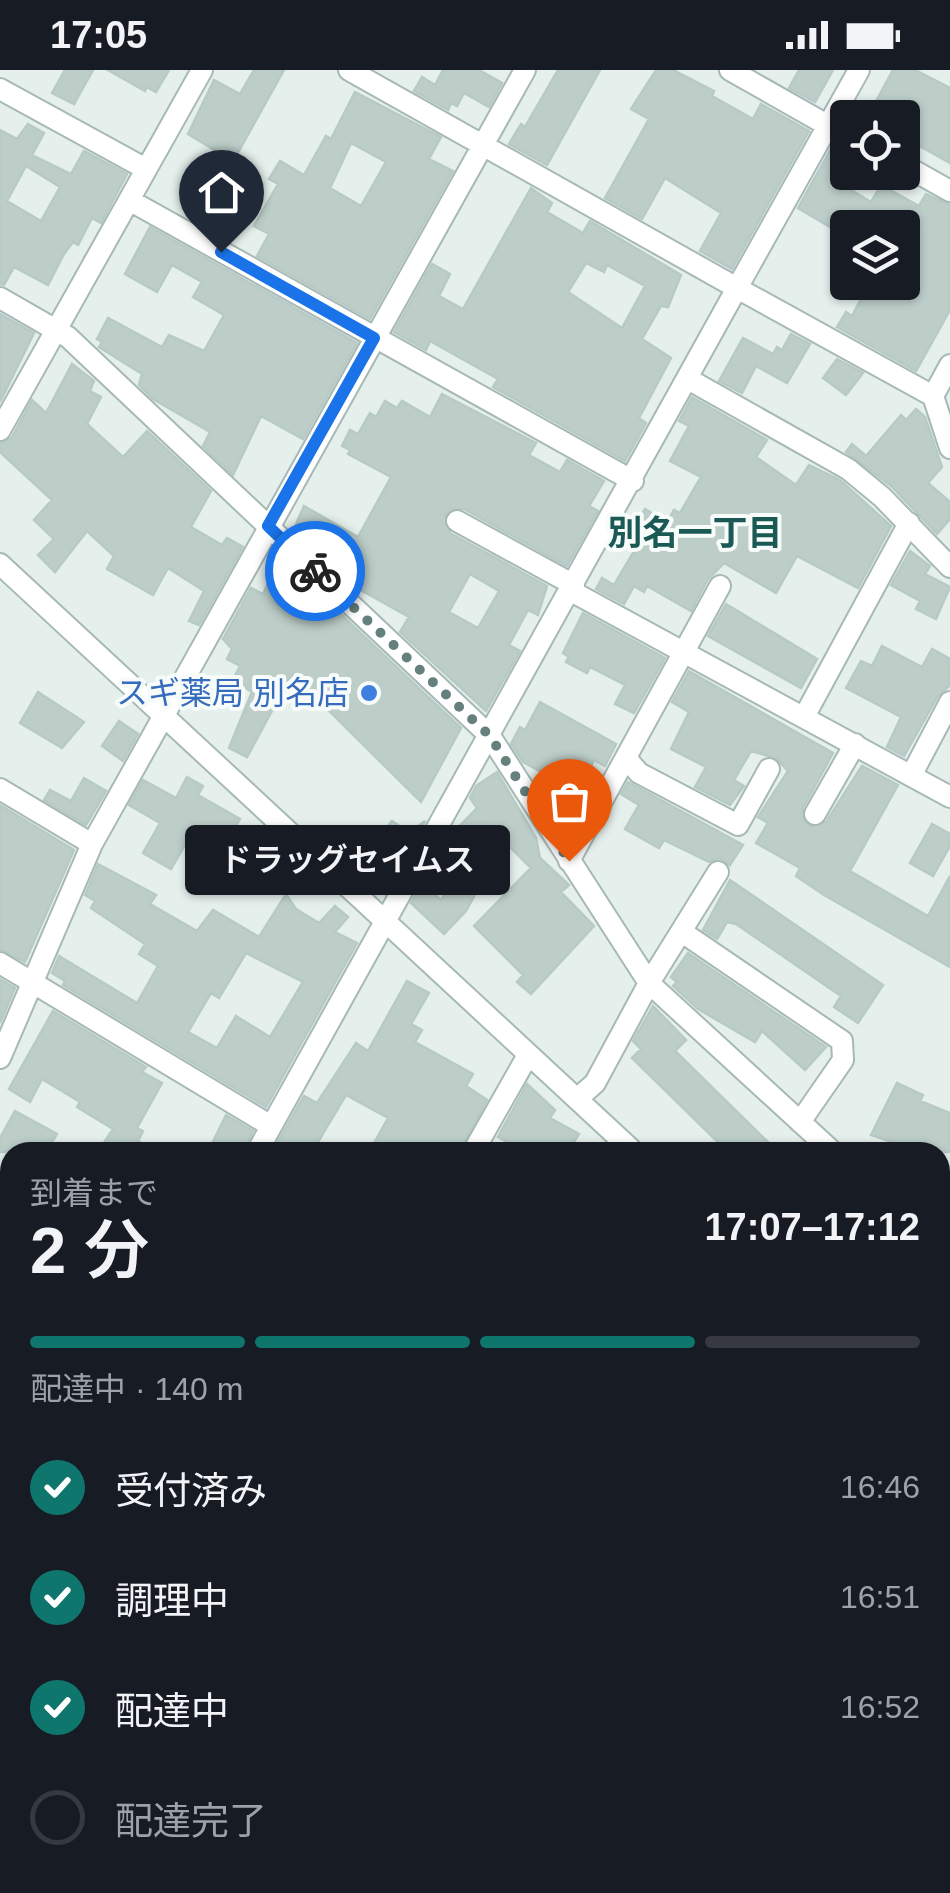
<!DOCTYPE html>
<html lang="ja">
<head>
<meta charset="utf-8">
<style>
	body { margin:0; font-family:Arial,"Noto Sans JP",sans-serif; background:#242831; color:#f1f3f6; height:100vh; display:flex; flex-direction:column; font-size:38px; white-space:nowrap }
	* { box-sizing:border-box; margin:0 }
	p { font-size:32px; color:#9ea1a6 }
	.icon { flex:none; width:55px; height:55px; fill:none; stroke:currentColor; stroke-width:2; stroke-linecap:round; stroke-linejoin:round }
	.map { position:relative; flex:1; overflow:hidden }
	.sheet { position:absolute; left:0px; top:1072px; width:950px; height:752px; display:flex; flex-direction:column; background:#171b24; border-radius:30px 30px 0 0; box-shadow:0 2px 8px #0004 }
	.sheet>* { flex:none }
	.tools { position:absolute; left:830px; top:30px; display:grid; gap:20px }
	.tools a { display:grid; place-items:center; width:90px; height:90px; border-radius:10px; background:#171b24; box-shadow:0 2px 8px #0004; font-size:50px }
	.pin { position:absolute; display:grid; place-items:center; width:85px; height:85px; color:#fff; margin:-102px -42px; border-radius:50% 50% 50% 0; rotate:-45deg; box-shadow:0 0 10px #0007 }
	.pin .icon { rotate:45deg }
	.courier { position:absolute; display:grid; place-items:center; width:100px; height:100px; margin:-50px; border:8px solid #1a73e8; border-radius:50%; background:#fff; color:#222; box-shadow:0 2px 12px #0007 }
	.bubble { position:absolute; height:70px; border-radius:10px; background:#171b24; box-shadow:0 2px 8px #0004; font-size:32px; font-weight:600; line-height:70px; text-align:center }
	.headline em { font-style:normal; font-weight:600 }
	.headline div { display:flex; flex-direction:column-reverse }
	.headline { display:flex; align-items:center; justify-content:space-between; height:170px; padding:0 30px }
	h1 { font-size:65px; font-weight:600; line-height:75px }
	.bar { display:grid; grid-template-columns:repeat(4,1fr); gap:15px 10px; align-content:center; height:120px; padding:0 30px }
	.bar i { height:12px; border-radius:8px; background:#363941 }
	.bar .selected { background:#0f766e }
	.bar p { grid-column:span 4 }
	ol { padding:0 30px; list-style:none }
	li { display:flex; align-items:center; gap:30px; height:110px }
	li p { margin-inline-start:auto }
	li .icon { padding:10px; border-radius:50%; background:#0f766e; color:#fff; stroke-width:4 }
	li:last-child { color:#9ea1a6 }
	li i { width:55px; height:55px; border:5px solid #363941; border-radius:50% }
	.status { display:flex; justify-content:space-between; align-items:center; height:70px; padding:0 50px; background:#171b24; direction:ltr }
	.status svg { height:28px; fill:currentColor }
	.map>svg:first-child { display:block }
	.building { fill:#bdcec9; stroke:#b7cac5; stroke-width:2.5; fill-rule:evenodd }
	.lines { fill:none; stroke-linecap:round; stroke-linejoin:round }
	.minor-casing { stroke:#a7b9b6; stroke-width:24 }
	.major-casing { stroke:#c1cbca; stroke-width:31 }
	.minor { stroke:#fff; stroke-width:20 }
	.major { stroke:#66a9a3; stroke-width:28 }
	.done { stroke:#66807d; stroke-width:10; stroke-dasharray:0 18 }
	.route { stroke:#1a73e8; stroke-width:12 }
	.shop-dot { fill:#3f7fe0; stroke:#f7fbfa; stroke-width:4 }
	.labels { text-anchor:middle; stroke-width:8; stroke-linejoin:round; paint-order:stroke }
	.shop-label { font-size:32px; fill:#366cbe; stroke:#f7fbfa; text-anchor:end }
	.neighbourhood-label { font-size:35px; font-weight:bold; fill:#1b5954; stroke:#f7fbfa }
</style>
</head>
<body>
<div class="status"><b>17:05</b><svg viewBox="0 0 49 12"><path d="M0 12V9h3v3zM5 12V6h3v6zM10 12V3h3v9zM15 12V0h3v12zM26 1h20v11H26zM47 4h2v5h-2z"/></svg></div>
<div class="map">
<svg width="950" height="1823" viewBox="0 0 950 1823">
	<rect width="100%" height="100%" fill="#e5f0ed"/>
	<path class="building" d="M 65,0 L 93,0 L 74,34 L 52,23 Z
		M 108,0 L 169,0 L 156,22 L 147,17 L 145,21 Z
		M 254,0 L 284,0 L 236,86 L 226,80 L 223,85 L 188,64 L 214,10 L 240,24 Z
		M 443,0 L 479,0 L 502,13 L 489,37 L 464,23 L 457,36 L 451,33 L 448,40 L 414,21 L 422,7 L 435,15 Z
		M 558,0 L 600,0 L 547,95 L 509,74 L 521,54 L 525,57 Z
		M 656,0 L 673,0 L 714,21 L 712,26 L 753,49 L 761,34 L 809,61 L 732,199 L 700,181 L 721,143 L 665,108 L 642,149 L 605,128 L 649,49 L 631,39 Z
		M 799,0 L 833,0 L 815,32 L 789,18 Z
		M 893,0 L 915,0 L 950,18 L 950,93 L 902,66 L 902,48 L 867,48 Z
		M 355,22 L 441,67 L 429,89 L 453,101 L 370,249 L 257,186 L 269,164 L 254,156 L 278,114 L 269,109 L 280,91 L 304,105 L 326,66 L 331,69 ZM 351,73 L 386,92 L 361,136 L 330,118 Z
		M 28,54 L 44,63 L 32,85 L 71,104 L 84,81 L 127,104 L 101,153 L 92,148 L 78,175 L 73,172 L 64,184 L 48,215 L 14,197 L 4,215 L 0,214 L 0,60 L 17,69 ZM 26,96 L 60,117 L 41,151 L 7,131 Z
		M 836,70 L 848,76 L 848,106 L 843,115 L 871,132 L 881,115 L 919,136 L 926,124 L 950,135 L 950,240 L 916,301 L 837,257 L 846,242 L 852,246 L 870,212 L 902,212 L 902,158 L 838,155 L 835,160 L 798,138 Z
		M 531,118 L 552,133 L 547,142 L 583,163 L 590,151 L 681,205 L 668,237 L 661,236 L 642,269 L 671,288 L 639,348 L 646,353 L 625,391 L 493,317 L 498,309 L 430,271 L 426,280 L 394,262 L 432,194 L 450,204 L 439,226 L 463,239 ZM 586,193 L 604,202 L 607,195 L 645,216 L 622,258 L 568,222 Z
		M 150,157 L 357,273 L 303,369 L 261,346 L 233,405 L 203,376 L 210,362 L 153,329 L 139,315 L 142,304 L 99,277 L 102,272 L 97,269 L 108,248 L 162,277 L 169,265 L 204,281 L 224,245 L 193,227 L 202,212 L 172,195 L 157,222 L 125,204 Z
		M 0,244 L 34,263 L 0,332 Z
		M 791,264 L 810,274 L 787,313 L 756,296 L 742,323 L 719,311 L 743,268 L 773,284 L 777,277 L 782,280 Z
		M 837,289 L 863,303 L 846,325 L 823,308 Z
		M 72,294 L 94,311 L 90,321 L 101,327 L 87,354 L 123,387 L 147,361 L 211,421 L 191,457 L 222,475 L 227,468 L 243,477 L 199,555 L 189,551 L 204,521 L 168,498 L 153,525 L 107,499 L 114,486 L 87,461 L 55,502 L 38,485 L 54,469 L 34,450 L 52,430 L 0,382 L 0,374 L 12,367 L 32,330 L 46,343 Z
		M 442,324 L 536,373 L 529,385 L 560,402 L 567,390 L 604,411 L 589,436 L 598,441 L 567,496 L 464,439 L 451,439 L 445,445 L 450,463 L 547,516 L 538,545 L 528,540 L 509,575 L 520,581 L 486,641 L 400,562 L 409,547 L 350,514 L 359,499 L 317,476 L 314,481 L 293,461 L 304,436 L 358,467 L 391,407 L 348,384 L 350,380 L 342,376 L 350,360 L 358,364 L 370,343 L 376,347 L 385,331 L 397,338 L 402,331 L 430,347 ZM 470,504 L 499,521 L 478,558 L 449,542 Z
		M 692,327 L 767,370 L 756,387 L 796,415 L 809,395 L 840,410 L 891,456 L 858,518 L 797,486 L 776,523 L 724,493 L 708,509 L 691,541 L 647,516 L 644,522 L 634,516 L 624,534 L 596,519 L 602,508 L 614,515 L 636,478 L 614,467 L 622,454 L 633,460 L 645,439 L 667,452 L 674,440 L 680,443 L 701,407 L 670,391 L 689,356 L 679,351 Z
		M 916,339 L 925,347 L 942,397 L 928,413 L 950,432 L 950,449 L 937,464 L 891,416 L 846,382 L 852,374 L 866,386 L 901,345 L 906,350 Z
		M 910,481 L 930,496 L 925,504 L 950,517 L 936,549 L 916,539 L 920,531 L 891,515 Z
		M 280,487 L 302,507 L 296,521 L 330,539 L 332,536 L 461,658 L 421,732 L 292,604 L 247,687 L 229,678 L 252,622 L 233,610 L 240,596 L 227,589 L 232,579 L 223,569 L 251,518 L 263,524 Z
		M 726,534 L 817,589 L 801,618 L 708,566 Z
		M 583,543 L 665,588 L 634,643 L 615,634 L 625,615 L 590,597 L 587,603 L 566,592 L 569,587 L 563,583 Z
		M 882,576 L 922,597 L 932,579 L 950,589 L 950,615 L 938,626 L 904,686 L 887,677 L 901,647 L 846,618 L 861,591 L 872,596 Z
		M 689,601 L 833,683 L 803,738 L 803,750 L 809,756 L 826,752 L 862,696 L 898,715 L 850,801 L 928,846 L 950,806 L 950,897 L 824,825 L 796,806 L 800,798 L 756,773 L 768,753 L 758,747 L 788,701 L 776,688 L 751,681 L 734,710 L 744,716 L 730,735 L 695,717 L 706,697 L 671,679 L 689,642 L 672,632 Z
		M 38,622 L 84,652 L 62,678 L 20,653 Z
		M 540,632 L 616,674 L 605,696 L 594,690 L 577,724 L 587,730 L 573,755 L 558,747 L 549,732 L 560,712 L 523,692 L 511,674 L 520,657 L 525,660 Z
		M 119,651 L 138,664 L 123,691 L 102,676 Z
		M 497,702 L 536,768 L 540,788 L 569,815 L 561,822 L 594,856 L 531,924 L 517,912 L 523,905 L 474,856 L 531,798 L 504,771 L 466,841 L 444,864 L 411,833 L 422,813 L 441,830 L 463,790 L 445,771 L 477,738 L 470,728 L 476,716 Z
		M 187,707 L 203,716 L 198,725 L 240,749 L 221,781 L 189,768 L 171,799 L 143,783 L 160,753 L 129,735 L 143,710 L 176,728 Z
		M 84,708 L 106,721 L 86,755 L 44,730 L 50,720 L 71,731 Z
		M 628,712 L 743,775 L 730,795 L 719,788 L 709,792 L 664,770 L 659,778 L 625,759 L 639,735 L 621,724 Z
		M 0,735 L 74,780 L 25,892 L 0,879 Z
		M 392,751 L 405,760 L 401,768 L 425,751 L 385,824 L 373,813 L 392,792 L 372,776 Z
		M 932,754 L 950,764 L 950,776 L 933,806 L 910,793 Z
		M 98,794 L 156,825 L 150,834 L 197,861 L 213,840 L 259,867 L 286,824 L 296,839 L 319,853 L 335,836 L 348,847 L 335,862 L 357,873 L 266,1037 L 63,915 L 65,911 L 52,903 L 59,886 L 137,933 L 158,896 L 139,884 L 145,874 L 91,838 L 95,831 L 85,825 ZM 246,883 L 303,912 L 270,967 L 236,946 L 217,978 L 188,962 L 211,923 L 219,928 Z
		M 730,810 L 883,915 L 858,953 L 834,937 L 841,926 L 736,854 L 727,852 L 717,869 L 703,860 Z
		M 688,883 L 826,977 L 805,1000 L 762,961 L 755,972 L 698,939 L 673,916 L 677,912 L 671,907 Z
		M 0,909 L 15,918 L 0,953 Z
		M 407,911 L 429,923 L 411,954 L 422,960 L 415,972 L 473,1004 L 466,1016 L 487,1030 L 459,1082 L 369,1082 L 388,1048 L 346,1025 L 312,1082 L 272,1082 L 304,1026 L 317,1033 L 356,973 L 368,981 Z
		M 653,936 L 686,970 L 675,981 L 778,1082 L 728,1082 L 632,988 L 641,979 L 633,971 Z
		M 53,941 L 146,997 L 142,1002 L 162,1013 L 137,1058 L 143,1061 L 138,1071 L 157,1082 L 98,1082 L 113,1059 L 77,1037 L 80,1032 L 42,1009 L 30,1032 L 9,1019 Z
		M 897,1013 L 923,1025 L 920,1031 L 950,1043 L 950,1082 L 912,1082 L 913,1079 L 871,1065 Z
		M 527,1014 L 555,1040 L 550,1048 L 579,1064 L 568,1082 L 525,1082 L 498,1067 Z
		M 15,1041 L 57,1064 L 46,1082 L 24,1075 L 20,1082 L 0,1082 L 0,1068 Z
		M 226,1045 L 253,1061 L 243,1082 L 208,1082 Z"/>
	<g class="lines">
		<g class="minor-casing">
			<path id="minor" d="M 349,0 L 737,218 L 859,0
				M 730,0 L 827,55
				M 0,19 L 146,99
				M 902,94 L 950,121
				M 129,130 L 633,411
				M 0,228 L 68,267 L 490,666 L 649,913 L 833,1082
				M 688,309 L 848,399 L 882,427 L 950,497
				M 933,326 L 950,295
				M 0,360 L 202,0
				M 457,451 L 574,515
				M 0,494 L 634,1082
				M 571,521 L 950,727
				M 804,647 L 909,453
				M 626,688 L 639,703 L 738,755 L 769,699
				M 912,704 L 950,632
				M 0,719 L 92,774
				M 815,744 L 855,674
				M 569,791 L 720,516
				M 682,862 L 842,971 L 843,990 L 800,1052
				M 0,893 L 271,1056
				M 0,988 L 92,774 L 525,0
				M 577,1029 L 595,1013 L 649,913 L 718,802
				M 257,1082 L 737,218 L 933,326 L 950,378
				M 473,1082 L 528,985
				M 0,1123 L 10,1129
				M 940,1182 L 950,1191
				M 940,1239 L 950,1212
				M 0,1301 L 10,1312
				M 940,1380 L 950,1392
				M 0,1530 L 10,1534
				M 0,1668 L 10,1640
				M 0,1786 L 10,1788
				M 376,1815 L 380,1823
				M 489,1815 L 489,1823
				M 124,1823 L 126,1815
				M 731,1823 L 735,1815"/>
		</g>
		<g class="major-casing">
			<path id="major" d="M 940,1703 L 950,1699
				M 509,1823 L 538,1815"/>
		</g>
		<use href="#minor" class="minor"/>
		<use href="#major" class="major"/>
	</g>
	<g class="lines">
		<path class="done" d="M 315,501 L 490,666 L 569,791"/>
		<path class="route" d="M 221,182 L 374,268 L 268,456 L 315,501"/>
	</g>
	<circle class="shop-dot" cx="369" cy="623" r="10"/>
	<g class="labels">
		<g class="shop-label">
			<text x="349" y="634">スギ薬局 別名店</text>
		</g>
		<g class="neighbourhood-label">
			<text x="695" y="475">別名一丁目</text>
		</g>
	</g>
</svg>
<div class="tools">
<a><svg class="icon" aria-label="locate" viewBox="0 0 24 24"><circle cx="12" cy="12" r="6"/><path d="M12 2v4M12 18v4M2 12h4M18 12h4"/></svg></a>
<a><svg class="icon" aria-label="layers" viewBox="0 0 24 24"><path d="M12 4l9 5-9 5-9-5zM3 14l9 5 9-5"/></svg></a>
</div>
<div class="pin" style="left:569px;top:791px;background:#ea580c"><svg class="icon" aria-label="bag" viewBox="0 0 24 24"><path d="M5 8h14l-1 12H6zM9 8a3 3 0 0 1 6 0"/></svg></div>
<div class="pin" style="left:221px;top:182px;background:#1f2937"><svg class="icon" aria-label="home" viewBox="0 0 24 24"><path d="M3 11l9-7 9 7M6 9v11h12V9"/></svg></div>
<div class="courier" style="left:315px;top:501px"><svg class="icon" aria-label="bike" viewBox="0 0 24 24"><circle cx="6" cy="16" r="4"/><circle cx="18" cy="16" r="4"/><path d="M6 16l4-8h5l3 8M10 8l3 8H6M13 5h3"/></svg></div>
<div class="bubble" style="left:185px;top:755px;width:325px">ドラッグセイムス</div>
<section class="sheet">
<div class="headline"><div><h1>2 分</h1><p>到着まで</p></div><em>17:07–17:12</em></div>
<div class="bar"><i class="selected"></i><i class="selected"></i><i class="selected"></i><i></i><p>配達中 · 140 m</p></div>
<ol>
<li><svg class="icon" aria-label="check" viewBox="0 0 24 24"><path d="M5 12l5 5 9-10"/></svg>受付済み<p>16:46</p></li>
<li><svg class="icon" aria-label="check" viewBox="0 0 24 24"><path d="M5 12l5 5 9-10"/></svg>調理中<p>16:51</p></li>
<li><svg class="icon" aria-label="check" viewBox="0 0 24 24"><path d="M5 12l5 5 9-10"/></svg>配達中<p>16:52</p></li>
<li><i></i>配達完了</li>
</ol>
</section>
</div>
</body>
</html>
